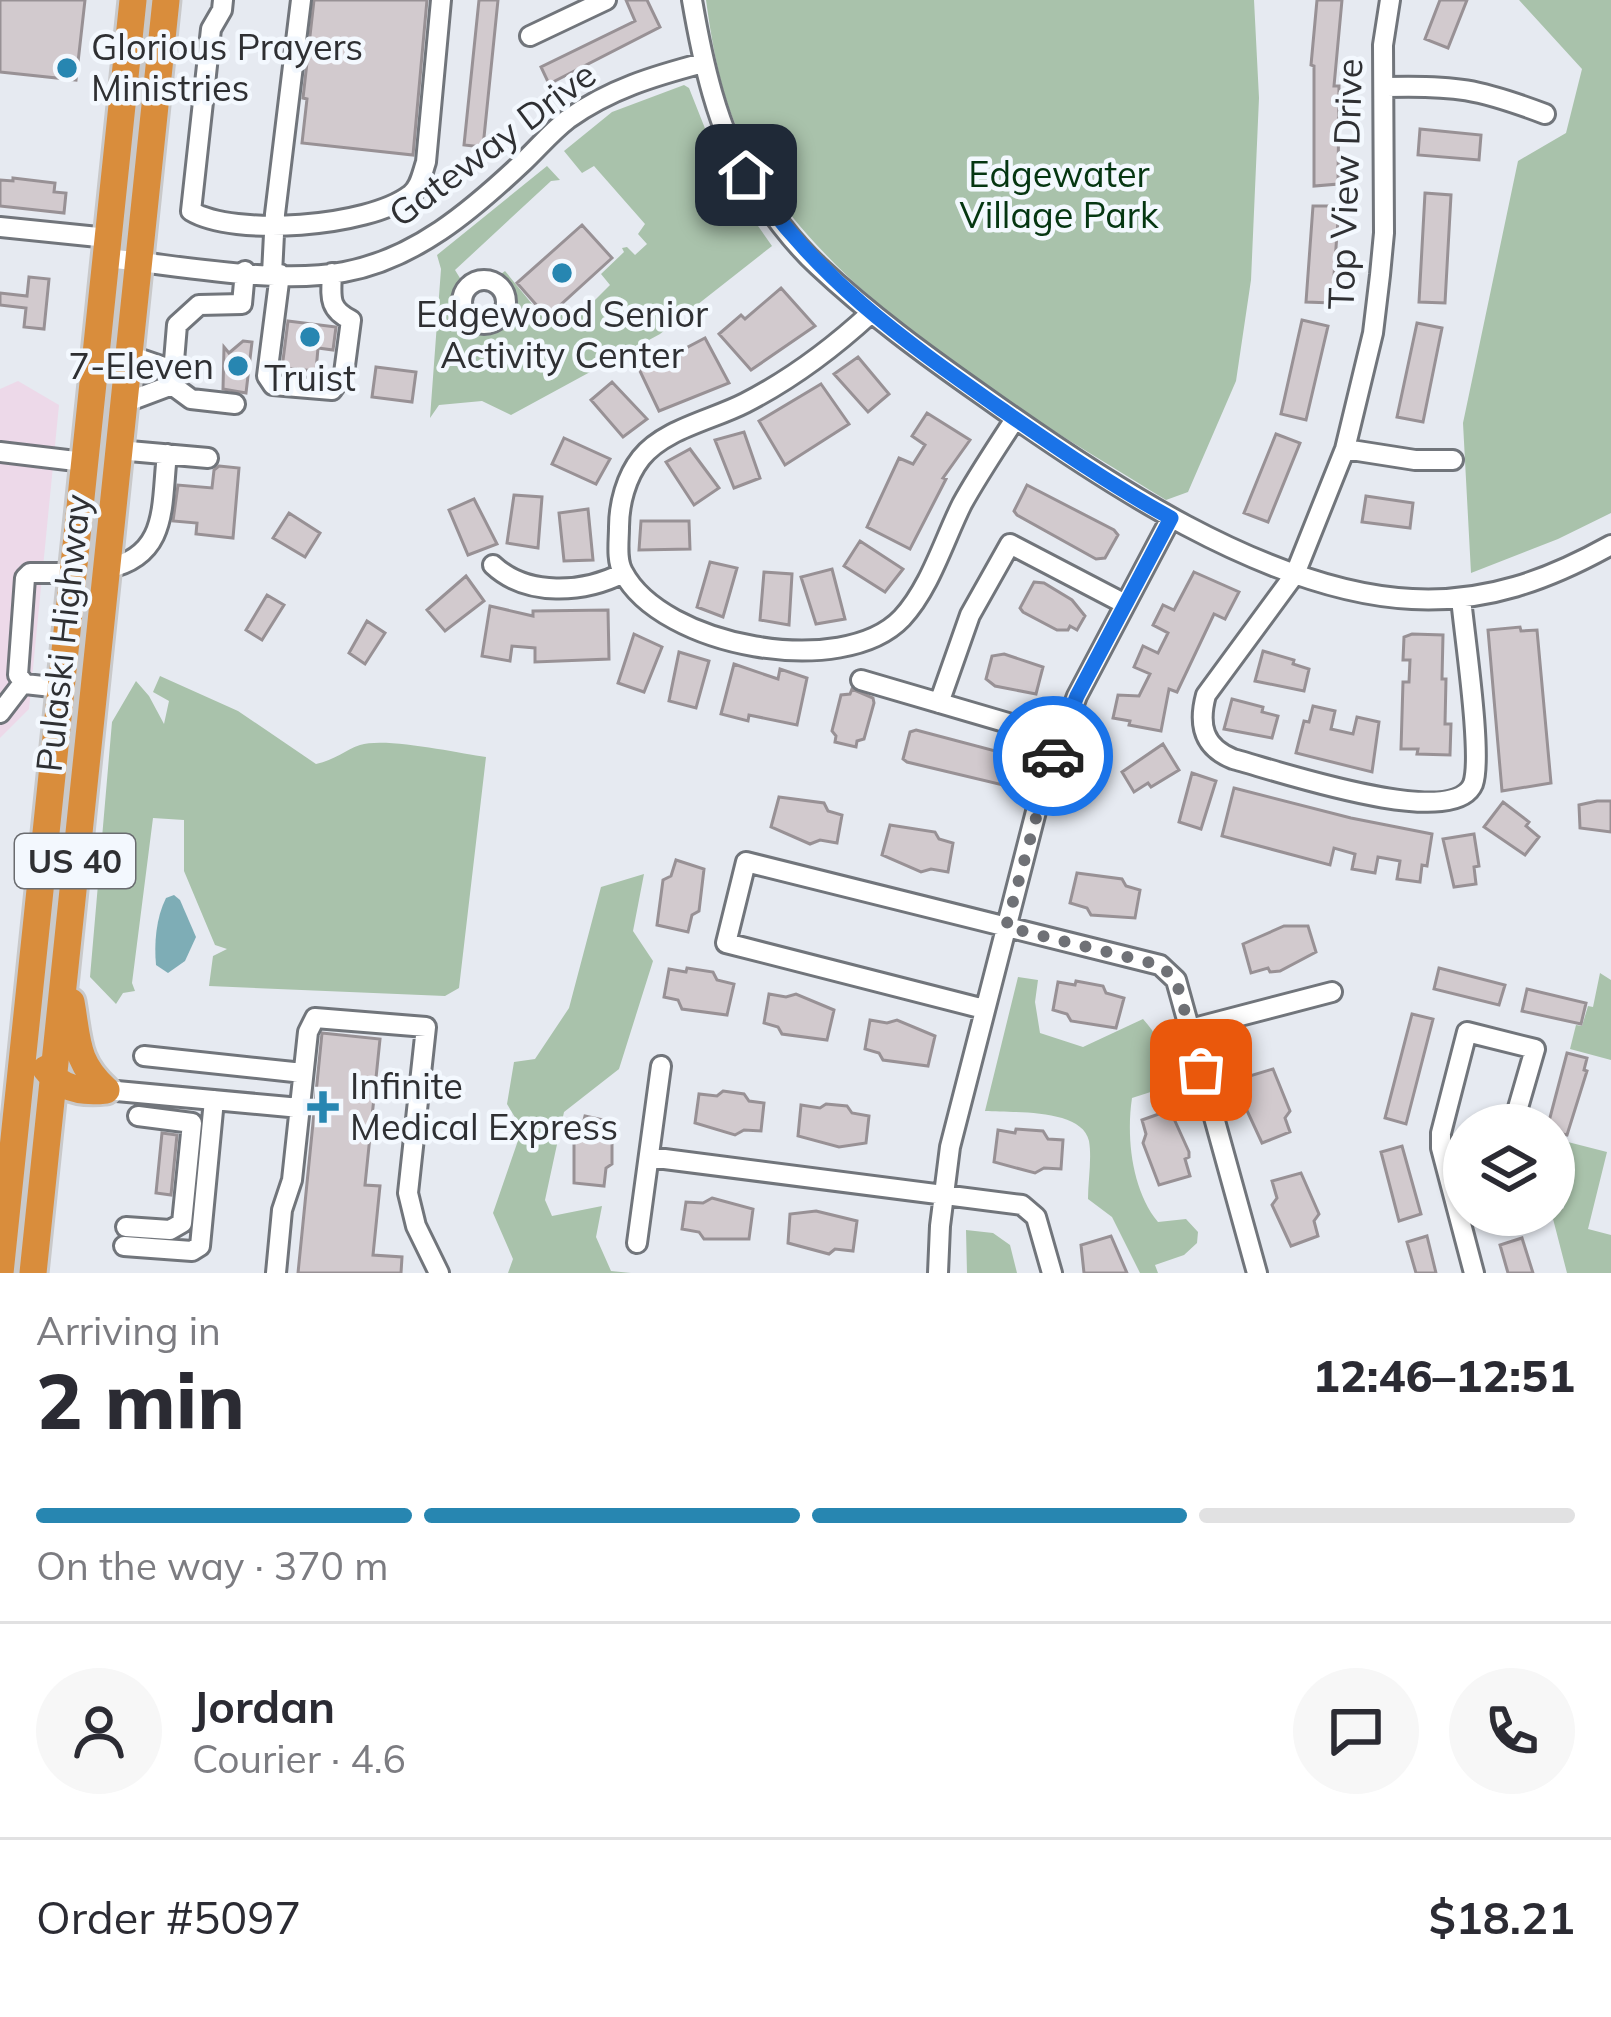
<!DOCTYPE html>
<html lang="en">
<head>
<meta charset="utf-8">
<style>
	body { margin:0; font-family:Mulish,sans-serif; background:#f7f7f7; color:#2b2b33; height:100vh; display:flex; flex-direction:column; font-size:45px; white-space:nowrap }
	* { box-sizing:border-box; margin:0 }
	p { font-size:39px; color:#7c7c81 }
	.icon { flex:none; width:66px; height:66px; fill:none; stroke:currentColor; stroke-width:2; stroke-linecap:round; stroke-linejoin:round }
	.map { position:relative; height:1273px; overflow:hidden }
	.details { display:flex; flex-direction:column; background:#fff; flex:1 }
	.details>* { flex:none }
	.controls { position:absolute; left:1443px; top:1104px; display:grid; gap:24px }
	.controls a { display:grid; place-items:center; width:132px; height:132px; border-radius:50%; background:#fff; box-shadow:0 3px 9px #0004; font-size:60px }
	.pin { position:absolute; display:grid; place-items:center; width:102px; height:102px; color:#fff; margin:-51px; border-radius:24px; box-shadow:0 6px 18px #0006 }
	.courier { position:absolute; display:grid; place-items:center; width:120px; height:120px; margin:-60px; border:9px solid #1a73e8; border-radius:50%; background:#fff; color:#222; box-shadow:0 3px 15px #0007 }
	.headline em { font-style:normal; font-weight:800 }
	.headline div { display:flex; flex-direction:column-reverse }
	.headline { display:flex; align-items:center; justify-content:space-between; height:204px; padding:0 36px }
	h1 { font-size:78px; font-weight:800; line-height:90px }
	.bar { display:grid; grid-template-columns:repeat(4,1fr); gap:18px 12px; align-content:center; height:144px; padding:0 36px }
	.bar i { height:15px; border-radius:9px; background:#e1e1e2 }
	.bar .on { background:#2786b1 }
	.bar p { grid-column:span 4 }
	.line { display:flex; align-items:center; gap:30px; padding:0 36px; border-top:3px solid #e1e1e2 }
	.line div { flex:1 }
	.round { display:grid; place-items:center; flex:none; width:126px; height:126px; border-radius:63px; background:#f7f7f7 }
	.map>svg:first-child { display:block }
	.industrial { fill:#edd9e9 }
	.green { fill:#a9c2ab }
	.water { fill:#7eadb6 }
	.building { fill:#d2cace; stroke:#989195; stroke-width:3 }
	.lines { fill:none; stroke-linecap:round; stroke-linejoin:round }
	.minor-casing { stroke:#71757b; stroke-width:24 }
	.highway-casing { stroke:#c9c9ca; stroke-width:33 }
	.minor { stroke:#fff; stroke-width:18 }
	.highway { stroke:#d98d3c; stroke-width:27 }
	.done { stroke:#6f7176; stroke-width:12; stroke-dasharray:0 21.6 }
	.route { stroke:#1a73e8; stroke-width:15 }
	.poi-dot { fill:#2786b1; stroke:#f3f8fe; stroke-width:4.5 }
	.labels { text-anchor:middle; stroke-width:9; stroke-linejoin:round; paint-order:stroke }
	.shield { fill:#f3f8fe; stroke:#6a6c70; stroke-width:3 }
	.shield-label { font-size:33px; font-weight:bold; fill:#2f3033 }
	.poi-label { font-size:36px; fill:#2f3033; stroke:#f3f8fe; text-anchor:start }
	.street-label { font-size:36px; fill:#2f3033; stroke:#f3f8fe }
	.park-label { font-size:36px; fill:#053611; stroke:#f3f8fe }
</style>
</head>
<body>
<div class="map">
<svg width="1611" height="1273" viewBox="0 0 1611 1273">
	<rect width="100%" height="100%" fill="#e6eaf1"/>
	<path class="industrial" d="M 18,381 L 59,405 L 29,709 L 0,738 L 0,389 Z"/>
	<path class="green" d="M 706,0 L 1254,0 L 1259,98 L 1251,280 L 1236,381 L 1188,492 L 1166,500 C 1018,409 790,279 729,108 C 717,73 711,36 706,0 Z
		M 1519,0 L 1611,0 L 1611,513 L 1558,539 L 1471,573 L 1463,423 L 1518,161 L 1566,133 L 1582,69 Z
		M 684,85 L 689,88 L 725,179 L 772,246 L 660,334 L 511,415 L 482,401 L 439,405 L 430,418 L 441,269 L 437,255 L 547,166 L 560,180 L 551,181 L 455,270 L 463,283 C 433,334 514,344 512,302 C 511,293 505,283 501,274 L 505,271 L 546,321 L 566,304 L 578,317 L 610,285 L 601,274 L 624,252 L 622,248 L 627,247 L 635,255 L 647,244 L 638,234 L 645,224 L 594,166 L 582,173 L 564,151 L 612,112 Z
		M 160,676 L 238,711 L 316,764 C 335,760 345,750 360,745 C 386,737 457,753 486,757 L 459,988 L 445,996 L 209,986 L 213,956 L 227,949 L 215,945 L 184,871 L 184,820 L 153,818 L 132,983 L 135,991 L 123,993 L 116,1004 L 90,977 L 112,722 L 136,681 L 149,696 L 164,724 L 169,701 L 153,692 Z
		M 644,874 L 633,931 L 653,961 L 619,1069 L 564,1112 L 545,1200 L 552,1216 L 602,1206 L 596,1237 L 611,1271 L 631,1273 L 508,1273 L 513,1259 L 493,1213 L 522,1129 L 507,1104 L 514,1062 L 535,1059 L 569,1008 L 601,887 Z
		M 1600,973 L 1611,980 L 1611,1060 L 1570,1049 L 1576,1025 L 1582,1026 L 1588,1006 L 1593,1007 Z
		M 1018,977 L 1038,980 L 1035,1002 L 1040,1033 L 1083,1047 L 1143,1019 C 1163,1041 1167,1060 1160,1089 L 1132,1098 C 1126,1138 1132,1190 1158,1222 L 1186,1219 L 1198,1232 L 1197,1243 L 1184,1255 L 1155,1265 L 1158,1273 L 1140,1273 L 1112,1217 L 1088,1199 C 1088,1181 1092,1159 1089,1141 C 1082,1108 1012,1113 985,1111 Z
		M 1564,1141 L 1607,1152 L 1588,1229 L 1611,1235 L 1611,1273 L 1567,1273 L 1552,1215 L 1564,1208 L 1554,1172 L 1554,1148 Z
		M 966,1230 L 993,1233 L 1010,1245 L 1017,1273 L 967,1273 Z"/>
	<path class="water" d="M 174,895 L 180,900 L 196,937 L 185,961 L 168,973 L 156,965 C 154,943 156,918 166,898 Z"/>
	<path class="building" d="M 0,0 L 85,0 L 76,80 L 0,72 Z
		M 314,0 L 427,0 L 413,155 L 302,143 L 307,99 L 303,98 Z
		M 479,0 L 498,0 L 483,147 L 464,145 Z
		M 626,0 L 647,0 L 660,27 L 549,84 L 541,67 L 635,21 Z
		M 1317,0 L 1342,0 L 1334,86 L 1339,86 L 1338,184 L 1314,186 L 1314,66 L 1311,65 Z
		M 1440,0 L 1467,0 L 1448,48 L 1425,39 Z
		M 1420,129 L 1481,135 L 1479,160 L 1418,155 Z
		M 13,178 L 55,183 L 54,192 L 66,193 L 64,213 L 0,206 L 0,180 L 13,181 Z
		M 1425,193 L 1451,195 L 1445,303 L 1419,302 Z
		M 1313,206 L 1339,206 L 1332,303 L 1306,302 Z
		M 582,225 L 612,258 L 547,317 L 517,283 Z
		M 29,277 L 49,279 L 44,329 L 24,327 L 26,308 L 0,305 L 0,293 L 27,296 Z
		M 781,288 L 815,326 L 751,370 L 719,334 L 741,315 L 745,319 Z
		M 1302,320 L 1328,326 L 1306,420 L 1281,414 Z
		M 288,321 L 336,327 L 333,350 L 318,348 L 316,371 L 282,368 Z
		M 1417,323 L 1442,328 L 1423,422 L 1397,417 Z
		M 705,338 L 729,383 L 659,411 L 638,367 L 662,354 L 665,359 Z
		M 243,341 L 252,342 L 246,393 L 223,389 L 224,347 L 229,353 Z
		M 858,357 L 889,394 L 868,412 L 834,374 Z
		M 376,367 L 416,372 L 412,402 L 372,397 Z
		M 612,382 L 647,419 L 623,437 L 591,400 Z
		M 821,384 L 849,424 L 785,465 L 759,421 Z
		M 927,413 L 970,440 L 943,478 L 946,479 L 910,549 L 867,527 L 899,458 L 913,464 L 925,445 L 912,436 Z
		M 744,432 L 760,478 L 734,488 L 715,440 Z
		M 1276,434 L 1300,443 L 1268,522 L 1244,513 Z
		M 564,438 L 610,459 L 596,484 L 552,464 Z
		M 690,449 L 719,488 L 694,505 L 666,462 Z
		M 219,466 L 239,468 L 233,538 L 196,534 L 197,523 L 173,521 L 178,485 L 212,488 L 214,470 Z
		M 1027,485 L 1114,530 L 1118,535 L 1105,558 L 1096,559 L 1017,515 L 1014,511 Z
		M 514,495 L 542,497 L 538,548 L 507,543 Z
		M 1366,496 L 1413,503 L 1410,528 L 1362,522 Z
		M 474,499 L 497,544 L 468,555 L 449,510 Z
		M 588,509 L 593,560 L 564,561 L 559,513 Z
		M 289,513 L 320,533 L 305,557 L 273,538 Z
		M 641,521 L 689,521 L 690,549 L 639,550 Z
		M 860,541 L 903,569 L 885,592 L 844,566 Z
		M 710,562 L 737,568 L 723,617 L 697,607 Z
		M 832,569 L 845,619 L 816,624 L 801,577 Z
		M 764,572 L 792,574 L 789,625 L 760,620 Z
		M 1194,572 L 1239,592 L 1225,619 L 1214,614 L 1177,692 L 1169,689 L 1161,731 L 1129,725 L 1130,721 L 1113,718 L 1118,695 L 1139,696 L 1150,674 L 1134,667 L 1143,646 L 1158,653 L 1168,633 L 1153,625 L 1163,605 L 1174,610 Z
		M 466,576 L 484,601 L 445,631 L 427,610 Z
		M 1034,582 L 1044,583 L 1072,600 L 1085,616 L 1077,630 L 1070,626 L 1068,630 L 1057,630 L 1023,612 L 1020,608 Z
		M 267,595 L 284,605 L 262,640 L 246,630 Z
		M 490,606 L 533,616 L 533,611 L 608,610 L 609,659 L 535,662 L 535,648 L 512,646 L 510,661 L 482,656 Z
		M 367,621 L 385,633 L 365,664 L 349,653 Z
		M 1520,627 L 1521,631 L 1537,630 L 1551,783 L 1502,791 L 1488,630 Z
		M 634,634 L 662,647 L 644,692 L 618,683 Z
		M 1412,634 L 1443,635 L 1442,679 L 1446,679 L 1445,724 L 1451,724 L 1450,755 L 1417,754 L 1418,749 L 1401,749 L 1403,682 L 1409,682 L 1410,660 L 1403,660 L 1404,637 Z
		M 1263,651 L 1294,660 L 1293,664 L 1309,669 L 1304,691 L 1255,681 Z
		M 679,652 L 709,661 L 696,708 L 669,701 Z
		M 1004,654 L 1043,667 L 1036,694 L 995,686 L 986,679 L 992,656 Z
		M 734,664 L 778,679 L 780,669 L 807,678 L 797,725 L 749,715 L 748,721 L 721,714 Z
		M 852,689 L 873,698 L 874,703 L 864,739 L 857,741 L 856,747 L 835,742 L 836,736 L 832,731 L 841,695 L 850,694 Z
		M 1232,699 L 1263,707 L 1262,712 L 1278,716 L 1272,738 L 1224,729 Z
		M 1313,706 L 1335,711 L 1331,729 L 1353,734 L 1357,717 L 1379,722 L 1372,772 L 1296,753 L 1304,721 L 1309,722 Z
		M 916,730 L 1007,754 L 1010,757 L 1003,785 L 907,762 L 903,759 L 910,732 Z
		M 1163,744 L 1179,770 L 1151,787 L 1148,783 L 1134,792 L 1122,772 Z
		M 1192,773 L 1216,781 L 1201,829 L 1179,822 Z
		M 1234,788 L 1351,818 L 1432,834 L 1427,866 L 1422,865 L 1420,882 L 1397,879 L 1400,861 L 1378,857 L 1375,873 L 1352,869 L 1355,854 L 1334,848 L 1330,865 L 1222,836 Z
		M 779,797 L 824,803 L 828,811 L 842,815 L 837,843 L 820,840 L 810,844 L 771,827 Z
		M 1597,801 L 1611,801 L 1611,832 L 1580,828 L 1579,805 Z
		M 1503,802 L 1529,822 L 1526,826 L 1539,837 L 1525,855 L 1484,827 Z
		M 890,825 L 935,832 L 939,839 L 953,843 L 948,872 L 931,869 L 921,872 L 882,855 Z
		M 1474,834 L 1479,866 L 1474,867 L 1476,884 L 1454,887 L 1443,839 Z
		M 676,860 L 704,869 L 699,911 L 692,915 L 688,932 L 657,925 L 663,880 L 671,876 Z
		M 1077,873 L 1122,879 L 1126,886 L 1140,890 L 1135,918 L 1091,915 L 1087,908 L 1070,903 Z
		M 1284,926 L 1308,926 L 1316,952 L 1280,971 L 1270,972 L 1268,968 L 1251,973 L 1243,944 Z
		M 687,968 L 713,972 L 717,980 L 734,984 L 727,1015 L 682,1009 L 678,1000 L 664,997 L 669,969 L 686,972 Z
		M 1439,968 L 1505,985 L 1499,1005 L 1434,989 Z
		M 1076,981 L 1103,986 L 1106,993 L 1124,998 L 1116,1028 L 1071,1021 L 1067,1014 L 1053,1010 L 1058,982 L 1075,985 Z
		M 1527,989 L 1586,1003 L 1581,1024 L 1522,1011 Z
		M 769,994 L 786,997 L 796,994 L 834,1010 L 827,1040 L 782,1034 L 778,1027 L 764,1023 Z
		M 1412,1014 L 1433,1019 L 1406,1124 L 1385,1118 Z
		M 870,1020 L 887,1023 L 897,1020 L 935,1036 L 928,1066 L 883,1060 L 879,1053 L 865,1049 Z
		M 322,1033 L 380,1039 L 365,1185 L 380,1186 L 373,1255 L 402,1257 L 401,1273 L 298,1273 Z
		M 1567,1053 L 1587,1058 L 1584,1070 L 1587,1071 L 1567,1135 L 1554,1132 L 1554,1125 L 1548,1125 Z
		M 1273,1069 L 1290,1111 L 1285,1118 L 1290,1132 L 1262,1143 L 1243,1102 L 1248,1095 L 1243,1078 Z
		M 723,1091 L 744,1094 L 749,1101 L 764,1103 L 761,1131 L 744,1130 L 735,1135 L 695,1123 L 699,1094 L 717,1096 Z
		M 826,1104 L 847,1106 L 852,1113 L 869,1116 L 866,1143 L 839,1147 L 798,1136 L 801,1105 L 820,1108 Z
		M 1170,1110 L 1189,1152 L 1189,1157 L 1185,1159 L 1190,1176 L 1159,1185 L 1143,1143 L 1146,1134 L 1142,1120 Z
		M 585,1116 L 612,1122 L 612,1164 L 606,1168 L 604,1186 L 574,1183 L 574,1138 L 581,1132 Z
		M 1016,1129 L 1043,1131 L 1048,1139 L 1063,1140 L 1061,1169 L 1044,1168 L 1035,1173 L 994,1162 L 998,1130 L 1015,1133 Z
		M 162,1133 L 177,1135 L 171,1195 L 156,1193 Z
		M 1402,1146 L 1421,1214 L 1399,1221 L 1381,1152 Z
		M 1301,1173 L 1319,1214 L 1314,1221 L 1318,1236 L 1291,1246 L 1272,1205 L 1277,1198 L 1272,1181 Z
		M 712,1198 L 753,1209 L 749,1239 L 704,1239 L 699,1232 L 682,1229 L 686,1202 L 703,1203 Z
		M 816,1211 L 857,1221 L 853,1251 L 835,1249 L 829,1254 L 788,1243 L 790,1214 Z
		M 1111,1236 L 1127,1273 L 1084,1273 L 1081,1245 Z
		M 1427,1236 L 1436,1273 L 1416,1273 L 1407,1242 Z
		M 1522,1238 L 1533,1273 L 1508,1273 L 1500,1245 Z"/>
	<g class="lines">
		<g class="minor-casing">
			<path id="minor" d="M 223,0 L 222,10 L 211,29 L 191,211 C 234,237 368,227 410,195 C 420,188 422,174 426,162 L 441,0
				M 692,0 C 702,58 717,131 750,181 C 770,211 791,241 818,266 C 869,314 925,355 982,395 C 1098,478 1267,592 1412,599 C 1486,603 1548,580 1611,545
				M 1390,0 L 1383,45 L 1384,233 L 1380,275 L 1373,333 L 1345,449 L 1295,574 L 1206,695 C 1198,725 1203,747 1233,759 C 1272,769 1453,832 1473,784 C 1483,756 1464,633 1461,598
				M 530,36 L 606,0
				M 1385,87 C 1455,85 1479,89 1545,114
				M 0,227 L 108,238
				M 106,258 C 177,265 276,285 344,272 C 415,259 471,211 522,163 C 537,149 551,132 568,119 C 610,89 654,76 703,63
				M 272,274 L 275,214 L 301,0
				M 280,274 L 267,376 L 273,385 L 332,390 L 344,373 L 351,320 C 328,309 331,297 332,273
				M462 302a22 22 0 1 1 44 0a22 22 0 1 1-44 0Z
				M 871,313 C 834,347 790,380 745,403 C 712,420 664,429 641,458 C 626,477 619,504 619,527 C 619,541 616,560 623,572 C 662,647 843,680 902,618 C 930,588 944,540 962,504 C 978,475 997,447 1015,419
				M 129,355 L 173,370
				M 172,385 L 177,325 L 199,305 L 242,304 L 245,271
				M 124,403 L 172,385 L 191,399 L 235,404
				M 1345,449 L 1415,460 L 1453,460
				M 118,450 L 208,458
				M 0,452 L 84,462
				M 493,565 C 527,597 584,593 623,573
				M 106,569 C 169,556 161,506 167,454
				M 861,680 L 1059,738
				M 61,688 L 25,684 L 18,675 L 25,578 L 30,573 L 73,573
				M 939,703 L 970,615 L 1010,544 L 1125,604
				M 0,713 L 23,683
				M 984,1009 L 726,943 L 746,862 L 1160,965 L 1176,980 L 1257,1273
				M 1190,1029 L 1332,992
				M 144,1056 L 303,1073
				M 106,1090 L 300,1108
				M 649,1157 L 1022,1205 L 1036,1217 L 1052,1273
				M 126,1227 L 170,1230 L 182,1223 L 192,1123 L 138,1116
				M 637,1243 L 661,1066
				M 124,1246 L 192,1251 L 200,1246 L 214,1100
				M 276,1273 L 282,1210 L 292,1180 L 308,1032 L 315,1018 L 426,1027 L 408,1193 L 416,1226 L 439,1273
				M 938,1273 L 940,1226 L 950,1147 L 1041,792 L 1077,696 L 1171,518
				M 1474,1273 L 1441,1148 L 1441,1133 L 1467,1032 L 1535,1049 L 1513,1125"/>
		</g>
		<g class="highway-casing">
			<path id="highway" d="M 71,1002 C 78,1041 75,1062 106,1090
				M 46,1069 C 61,1089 82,1093 106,1090
				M 0,1273 L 133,0
				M 33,1273 L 166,0"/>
		</g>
		<use href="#minor" class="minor"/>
		<use href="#highway" class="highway"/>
	</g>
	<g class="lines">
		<path class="done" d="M 1053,756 L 1006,927 L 1160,965 L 1176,980 L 1201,1070"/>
		<path class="route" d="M 746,175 C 817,279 899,337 1001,409 C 1056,447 1112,486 1171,518 L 1077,696 L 1053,756"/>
	</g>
	<g class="poi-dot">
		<circle cx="67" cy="68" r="12"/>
		<circle cx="562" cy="273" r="12"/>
		<circle cx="310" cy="337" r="12"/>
		<circle cx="238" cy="366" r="12"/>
		<path d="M317 1089h12v12h12v12h-12v12h-12v-12h-12v-12h12z"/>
	</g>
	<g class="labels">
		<rect class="shield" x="15" y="834" width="120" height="54" rx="9"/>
		<g class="shield-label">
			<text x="75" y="873">US 40</text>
		</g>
		<g class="poi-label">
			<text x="91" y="60">Glorious Prayers<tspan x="91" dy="41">Ministries</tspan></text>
			<text x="562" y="327" text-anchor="middle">Edgewood Senior<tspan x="562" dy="41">Activity Center</tspan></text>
			<text x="214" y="379" text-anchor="end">7-Eleven</text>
			<text x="310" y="391" text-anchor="middle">Truist</text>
			<text x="350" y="1099">Infinite<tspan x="350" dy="41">Medical Express</tspan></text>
		</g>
		<g class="street-label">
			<text transform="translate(492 144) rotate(-37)" y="13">Gateway Drive</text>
			<text transform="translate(1345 184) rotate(-88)" y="13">Top View Drive</text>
			<text transform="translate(63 633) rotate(-84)" y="13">Pulaski Highway</text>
		</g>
		<g class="park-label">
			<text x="1059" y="187">Edgewater<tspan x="1059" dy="41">Village Park</tspan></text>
		</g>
	</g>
</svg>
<div class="controls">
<a><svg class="icon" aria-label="layers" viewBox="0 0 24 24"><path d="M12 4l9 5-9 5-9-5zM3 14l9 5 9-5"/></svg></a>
</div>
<div class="pin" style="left:1201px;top:1070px;background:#ea580c"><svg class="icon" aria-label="bag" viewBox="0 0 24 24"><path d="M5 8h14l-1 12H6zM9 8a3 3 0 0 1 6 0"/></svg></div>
<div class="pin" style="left:746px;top:175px;background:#1f2937"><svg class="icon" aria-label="home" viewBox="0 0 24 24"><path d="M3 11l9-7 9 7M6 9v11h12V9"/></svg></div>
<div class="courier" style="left:1053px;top:756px"><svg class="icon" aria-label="car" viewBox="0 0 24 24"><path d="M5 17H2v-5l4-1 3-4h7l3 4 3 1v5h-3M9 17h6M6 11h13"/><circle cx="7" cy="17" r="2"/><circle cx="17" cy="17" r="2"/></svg></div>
</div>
<section class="details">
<div class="headline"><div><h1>2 min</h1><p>Arriving in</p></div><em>12:46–12:51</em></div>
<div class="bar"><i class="on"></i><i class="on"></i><i class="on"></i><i></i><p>On the way · 370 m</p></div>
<div class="line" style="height:216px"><a class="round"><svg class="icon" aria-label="person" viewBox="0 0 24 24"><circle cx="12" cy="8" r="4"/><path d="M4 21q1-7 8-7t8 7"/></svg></a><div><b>Jordan</b><p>Courier · 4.6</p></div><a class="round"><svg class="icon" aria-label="chat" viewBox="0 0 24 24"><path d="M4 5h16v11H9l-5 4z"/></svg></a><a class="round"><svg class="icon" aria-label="phone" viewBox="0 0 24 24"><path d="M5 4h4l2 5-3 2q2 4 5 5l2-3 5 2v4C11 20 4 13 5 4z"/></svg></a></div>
<div class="line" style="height:156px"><div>Order #5097</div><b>$18.21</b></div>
</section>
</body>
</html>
